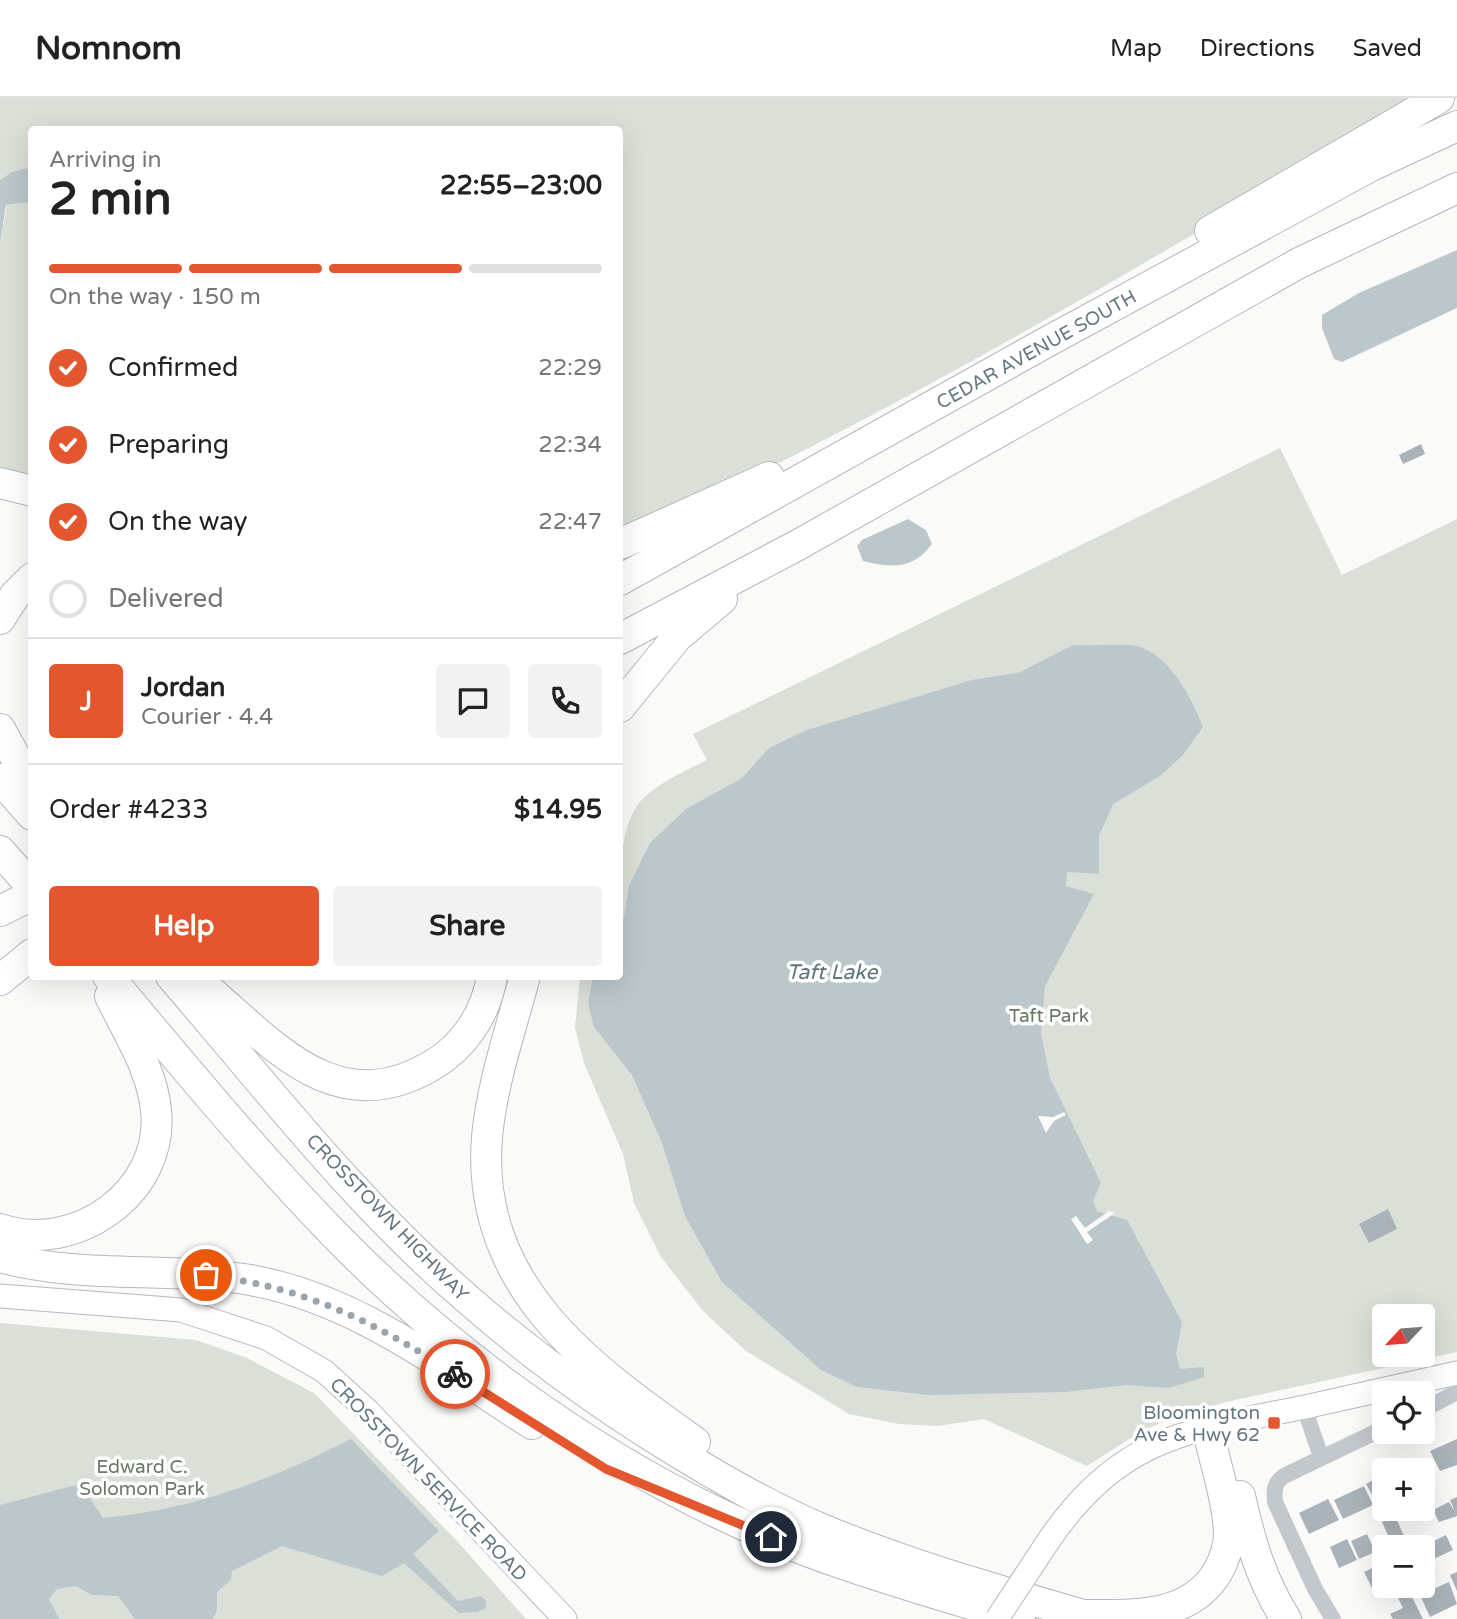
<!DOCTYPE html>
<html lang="en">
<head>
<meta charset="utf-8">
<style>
	body { margin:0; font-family:"Varela Round",sans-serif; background:#f2f2f2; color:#222; height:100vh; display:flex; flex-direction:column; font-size:26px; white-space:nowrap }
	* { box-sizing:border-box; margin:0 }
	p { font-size:23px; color:#767676 }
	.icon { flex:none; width:38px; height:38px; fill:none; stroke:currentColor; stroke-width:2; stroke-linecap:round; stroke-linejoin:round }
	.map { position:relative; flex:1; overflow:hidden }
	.panel { position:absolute; left:28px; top:28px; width:595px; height:854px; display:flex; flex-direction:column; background:#fff; border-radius:7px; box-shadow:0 7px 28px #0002 }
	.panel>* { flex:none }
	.needle { width:46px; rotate:244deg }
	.fabs { position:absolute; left:1372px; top:1206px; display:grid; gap:14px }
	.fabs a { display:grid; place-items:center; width:63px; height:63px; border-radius:7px; background:#fff; box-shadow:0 7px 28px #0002; font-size:35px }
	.pin { position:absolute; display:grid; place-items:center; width:60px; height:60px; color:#fff; margin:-30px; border:4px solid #fff; border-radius:50%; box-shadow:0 2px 7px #0007 }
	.courier { position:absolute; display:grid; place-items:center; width:70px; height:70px; margin:-35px; border:5px solid #e4572e; border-radius:50%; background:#fff; color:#222; box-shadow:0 2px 9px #0007 }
	.head em { font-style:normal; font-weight:700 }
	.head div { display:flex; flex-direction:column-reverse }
	.head { display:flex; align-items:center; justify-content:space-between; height:119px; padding:0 21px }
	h1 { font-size:46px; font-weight:700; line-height:52px }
	.bar { display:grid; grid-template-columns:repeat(4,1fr); gap:10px 7px; align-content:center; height:84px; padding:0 21px }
	.bar i { height:9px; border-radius:5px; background:#e0e0e0 }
	.bar .on { background:#e4572e }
	.bar p { grid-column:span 4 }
	.line { display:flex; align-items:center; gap:18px; padding:0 21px; border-top:2px solid #e0e0e0 }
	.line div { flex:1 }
	.round { display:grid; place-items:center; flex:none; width:74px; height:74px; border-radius:7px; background:#f2f2f2 }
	ol { padding:0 21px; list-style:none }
	li { display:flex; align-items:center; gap:21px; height:77px }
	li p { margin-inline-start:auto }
	li .icon { padding:7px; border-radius:50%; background:#e4572e; color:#fff; stroke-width:4 }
	li:last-child { color:#767676 }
	li i { width:38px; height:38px; border:4px solid #e0e0e0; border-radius:50% }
	.cta { display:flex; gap:14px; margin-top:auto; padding:14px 21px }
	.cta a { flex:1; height:80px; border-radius:7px; background:#e4572e; color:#fff; font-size:28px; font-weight:700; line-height:80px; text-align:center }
	.cta a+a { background:#f2f2f2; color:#222 }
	header { display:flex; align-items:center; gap:42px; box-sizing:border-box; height:98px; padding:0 35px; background:#fff; border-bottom:2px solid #e0e0e0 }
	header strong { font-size:33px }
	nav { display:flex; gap:38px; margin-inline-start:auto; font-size:24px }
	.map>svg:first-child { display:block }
	.green { fill:#dadfd7; fill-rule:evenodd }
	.water { fill:#bbc7cb }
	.pier { fill:#fafaf8 }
	.building { fill:#aab3b9 }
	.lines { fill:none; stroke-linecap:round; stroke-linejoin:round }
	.secondary-casing { stroke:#b3babf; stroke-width:25 }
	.highway-casing { stroke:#b4b9bd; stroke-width:32 }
	.street { stroke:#c3c8cc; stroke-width:16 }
	.secondary { stroke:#fff; stroke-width:23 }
	.highway { stroke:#fff; stroke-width:30 }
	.secondary-bridge-casing { stroke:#b3babf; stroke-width:25; stroke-linecap:butt }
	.secondary-bridge { stroke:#fff; stroke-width:23 }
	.done { stroke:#99a4ac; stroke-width:7; stroke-dasharray:0 12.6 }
	.route { stroke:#e4572e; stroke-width:9 }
	.poi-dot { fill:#e4572e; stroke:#fff; stroke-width:2.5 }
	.labels { text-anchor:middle; stroke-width:7; stroke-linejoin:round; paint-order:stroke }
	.street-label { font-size:19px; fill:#657683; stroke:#fff }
	.park-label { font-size:19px; fill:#687a64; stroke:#fff }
	.poi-label { font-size:19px; fill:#657683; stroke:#fff; text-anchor:end }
	.water-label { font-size:21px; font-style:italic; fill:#60757c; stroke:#fff }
</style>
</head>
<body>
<header>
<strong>Nomnom</strong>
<nav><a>Map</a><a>Directions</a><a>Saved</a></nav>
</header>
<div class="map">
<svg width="1457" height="1521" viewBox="0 0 1457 1521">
	<rect width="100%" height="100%" fill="#fafaf8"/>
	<path class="green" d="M 0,0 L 1426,0 C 1161,154 900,316 620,440 L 620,32 L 32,32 L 31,71 L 12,74 L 0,82 Z
		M 31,104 L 31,387 L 0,379 L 0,145 L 7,107 Z
		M 1280,350 L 1342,477 L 1457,421 L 1457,1254 L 1226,1304 L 1175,1318 L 1139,1335 L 1087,1368 L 984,1321 L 938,1328 L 899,1326 L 849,1316 L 746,1253 L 703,1213 L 661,1159 L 634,1105 L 623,1056 L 584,965 L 575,930 L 580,879 L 620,878 C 620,833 612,749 636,709 C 648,690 686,672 707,662 L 693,636 ZM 1384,1218 L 1423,1218 L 1423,1256 L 1384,1256 Z
		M 0,1225 L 196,1242 L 247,1260 L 314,1295 L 457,1443 L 526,1521 L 0,1521 Z"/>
	<path class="water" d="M 28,70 L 31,71 L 31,104 L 6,107 L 0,145 L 0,82 L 12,74 Z
		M 1457,152 L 1457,210 L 1342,264 L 1334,261 L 1322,230 L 1322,217 L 1359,195 Z
		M 908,421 L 926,432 L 932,446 C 913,472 891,470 863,463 L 857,448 L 862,442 Z
		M 1073,547 C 1092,548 1110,546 1129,547 C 1166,549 1191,598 1203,629 L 1182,658 L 1160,678 L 1113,706 L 1099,738 L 1099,776 L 1067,774 L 1066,788 L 1094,796 L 1045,888 L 1041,935 L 1050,980 L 1101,1085 L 1093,1103 L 1097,1113 L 1127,1122 L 1182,1224 L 1176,1256 L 1180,1271 L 1204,1269 L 1204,1279 L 1169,1290 L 1127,1287 L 1065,1294 L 929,1297 L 857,1289 L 821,1272 L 722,1184 L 685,1118 L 662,1045 L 632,977 L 594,929 L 588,905 L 593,879 L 620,878 L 620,825 L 624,820 L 629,788 L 650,745 L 686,711 L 742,680 L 769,650 L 807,632 L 972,582 L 1018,575 Z
		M 351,1341 L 439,1433 L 413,1456 L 458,1503 L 481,1498 L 486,1503 L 486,1510 L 476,1514 L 459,1515 L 404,1465 L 382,1478 L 282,1448 L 232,1473 L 231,1482 L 217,1494 L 217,1512 L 213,1521 L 135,1521 L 118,1498 L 92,1497 L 76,1488 L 57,1491 L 49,1501 L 59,1521 L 0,1521 L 0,1407 L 80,1386 L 103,1420 C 193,1412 271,1382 351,1341 Z"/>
	<path class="pier" d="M 1064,1014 L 1066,1017 L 1054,1023 L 1046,1035 L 1038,1018 L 1053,1019 Z
		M 1109,1113 L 1115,1115 L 1087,1134 L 1093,1142 L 1087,1146 L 1071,1121 L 1076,1118 L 1085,1130 Z"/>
	<path class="building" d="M 1421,346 L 1425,356 L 1403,366 L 1399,357 Z
		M 1388,1111 L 1397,1131 L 1369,1145 L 1359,1126 Z
		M 1457,1341 L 1457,1367 L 1440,1373 L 1430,1353 Z
		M 1418,1360 L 1427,1378 L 1423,1380 L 1423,1372 L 1396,1372 Z
		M 1384,1376 L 1384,1397 L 1375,1402 L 1366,1386 Z
		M 1364,1388 L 1373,1407 L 1343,1421 L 1334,1402 Z
		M 1457,1399 L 1457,1418 L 1439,1424 L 1433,1412 L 1449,1404 L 1455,1414 L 1450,1402 Z
		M 1328,1401 L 1339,1422 L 1309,1436 L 1299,1415 Z
		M 1395,1418 L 1405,1440 L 1392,1446 L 1382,1424 Z
		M 1367,1436 L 1375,1454 L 1359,1461 L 1351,1443 Z
		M 1446,1437 L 1453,1452 L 1423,1466 L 1423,1448 Z
		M 1347,1441 L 1357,1462 L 1339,1470 L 1330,1449 Z
		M 1381,1466 L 1384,1489 L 1374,1494 L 1364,1474 Z
		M 1457,1474 L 1457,1493 L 1450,1477 Z
		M 1449,1484 L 1457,1506 L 1430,1519 L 1420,1497 Z
		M 1409,1493 L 1423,1521 L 1393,1521 L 1390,1516 L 1403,1510 L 1397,1498 Z"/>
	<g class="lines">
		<g class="secondary-casing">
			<path id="secondary" d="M 0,1198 L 181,1212 L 266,1240 L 324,1273 L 368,1313 L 565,1521
				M 1049,1442 C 1121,1337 1191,1332 1305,1309 C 1356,1298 1406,1286 1457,1275"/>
		</g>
		<g class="highway-casing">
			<path id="highway" d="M 1210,133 L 1439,0
				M 0,385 L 32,393
				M 620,446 L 769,379
				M 620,482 L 1045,245 L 1371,68 L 1457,28
				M 0,521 L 15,497 L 32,480
				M 620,541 L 796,448 L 1299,165 L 1457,90
				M 620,609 L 677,539 L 722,501
				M 0,631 L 32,690
				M 0,681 L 32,717
				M 0,753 L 32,789
				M 0,813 L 32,797
				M 108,878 C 182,966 255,1055 335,1137 C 442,1247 579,1348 718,1415 C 814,1462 918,1490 1020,1521
				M 171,878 C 265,987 355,1104 464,1198 C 532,1258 606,1311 684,1358 C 728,1385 774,1411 822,1431 C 910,1468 1005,1494 1097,1521
				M 192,878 C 264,934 329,1028 431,968 C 464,949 486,916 492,878
				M 525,878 C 511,931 492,985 487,1039 C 475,1188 588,1268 695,1344
				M 0,882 L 32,856
				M 0,1131 C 75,1157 165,1094 156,1012 C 152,971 127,934 110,898
				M 0,1159 C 78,1181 164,1169 244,1181 C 353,1198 441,1268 532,1326
				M 1240,1398 C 1250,1442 1261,1482 1286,1521
				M 1085,1517 C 1132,1517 1188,1521 1217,1475 C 1224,1463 1229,1449 1229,1434 C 1227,1399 1214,1362 1207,1328"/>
		</g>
		<path class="street" d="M 1304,1309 L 1321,1359
			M 1423,1312 L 1457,1294
			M 1333,1521 L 1315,1491 L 1275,1404 C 1274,1392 1274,1385 1284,1378 L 1384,1330"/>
		<use href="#secondary" class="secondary"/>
		<use href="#highway" class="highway"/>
		<g class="secondary-bridge-casing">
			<path id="secondary-bridge" d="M 997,1521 L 1049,1442"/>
		</g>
		<use href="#secondary-bridge" class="secondary-bridge"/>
	</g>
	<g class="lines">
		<path class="done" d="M 206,1177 C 304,1189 373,1223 455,1276"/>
		<path class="route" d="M 455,1276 L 606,1371 L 771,1439"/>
	</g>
	<rect class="poi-dot" x="1267" y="1318" width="14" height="14" rx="3.5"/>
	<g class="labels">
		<g class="street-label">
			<text transform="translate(1036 251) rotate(-29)" y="7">CEDAR AVENUE SOUTH</text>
			<text transform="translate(388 1119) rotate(46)" y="7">CROSSTOWN HIGHWAY</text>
			<text transform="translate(429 1381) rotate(46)" y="7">CROSSTOWN SERVICE ROAD</text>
		</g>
		<g class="park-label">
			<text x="1049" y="924">Taft Park</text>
			<text x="142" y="1375">Edward C.<tspan x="142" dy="22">Solomon Park</tspan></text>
		</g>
		<g class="poi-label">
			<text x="1260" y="1321">Bloomington<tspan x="1260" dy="22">Ave &amp; Hwy 62</tspan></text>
		</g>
		<g class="water-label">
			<text x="832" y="881">Taft Lake</text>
		</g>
	</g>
</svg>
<div class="fabs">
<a><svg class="needle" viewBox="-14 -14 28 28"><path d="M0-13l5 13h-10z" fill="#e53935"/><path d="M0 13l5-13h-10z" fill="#767676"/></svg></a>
<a><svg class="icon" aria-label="locate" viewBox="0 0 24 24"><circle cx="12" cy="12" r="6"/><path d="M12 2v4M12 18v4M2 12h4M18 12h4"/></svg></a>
<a>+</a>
<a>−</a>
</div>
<div class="pin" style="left:206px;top:1177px;background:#ea580c"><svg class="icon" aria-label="bag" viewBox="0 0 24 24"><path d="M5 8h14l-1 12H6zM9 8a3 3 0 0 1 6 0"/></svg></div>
<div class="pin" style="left:771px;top:1439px;background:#1f2937"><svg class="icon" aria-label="home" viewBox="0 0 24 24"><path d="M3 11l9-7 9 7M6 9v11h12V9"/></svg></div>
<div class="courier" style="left:455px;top:1276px"><svg class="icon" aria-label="bike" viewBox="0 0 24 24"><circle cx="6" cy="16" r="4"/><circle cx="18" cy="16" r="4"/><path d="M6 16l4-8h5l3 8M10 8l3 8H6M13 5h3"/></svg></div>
<section class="panel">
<div class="head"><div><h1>2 min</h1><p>Arriving in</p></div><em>22:55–23:00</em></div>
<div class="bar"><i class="on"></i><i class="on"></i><i class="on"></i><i></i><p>On the way · 150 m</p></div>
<ol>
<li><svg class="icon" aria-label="check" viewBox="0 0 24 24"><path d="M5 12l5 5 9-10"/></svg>Confirmed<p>22:29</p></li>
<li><svg class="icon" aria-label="check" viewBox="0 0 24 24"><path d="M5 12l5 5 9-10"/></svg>Preparing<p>22:34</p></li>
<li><svg class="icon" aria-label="check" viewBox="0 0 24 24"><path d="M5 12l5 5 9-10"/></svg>On the way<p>22:47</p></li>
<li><i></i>Delivered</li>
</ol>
<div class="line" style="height:126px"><b class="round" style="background:#e4572e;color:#fff">J</b><div><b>Jordan</b><p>Courier · 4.4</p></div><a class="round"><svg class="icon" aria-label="chat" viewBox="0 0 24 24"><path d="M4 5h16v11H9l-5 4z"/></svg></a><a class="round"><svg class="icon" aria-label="phone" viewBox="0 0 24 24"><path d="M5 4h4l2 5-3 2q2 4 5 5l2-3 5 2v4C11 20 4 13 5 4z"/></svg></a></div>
<div class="line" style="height:91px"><div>Order #4233</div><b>$14.95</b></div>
<div class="cta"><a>Help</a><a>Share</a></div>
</section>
</div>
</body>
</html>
